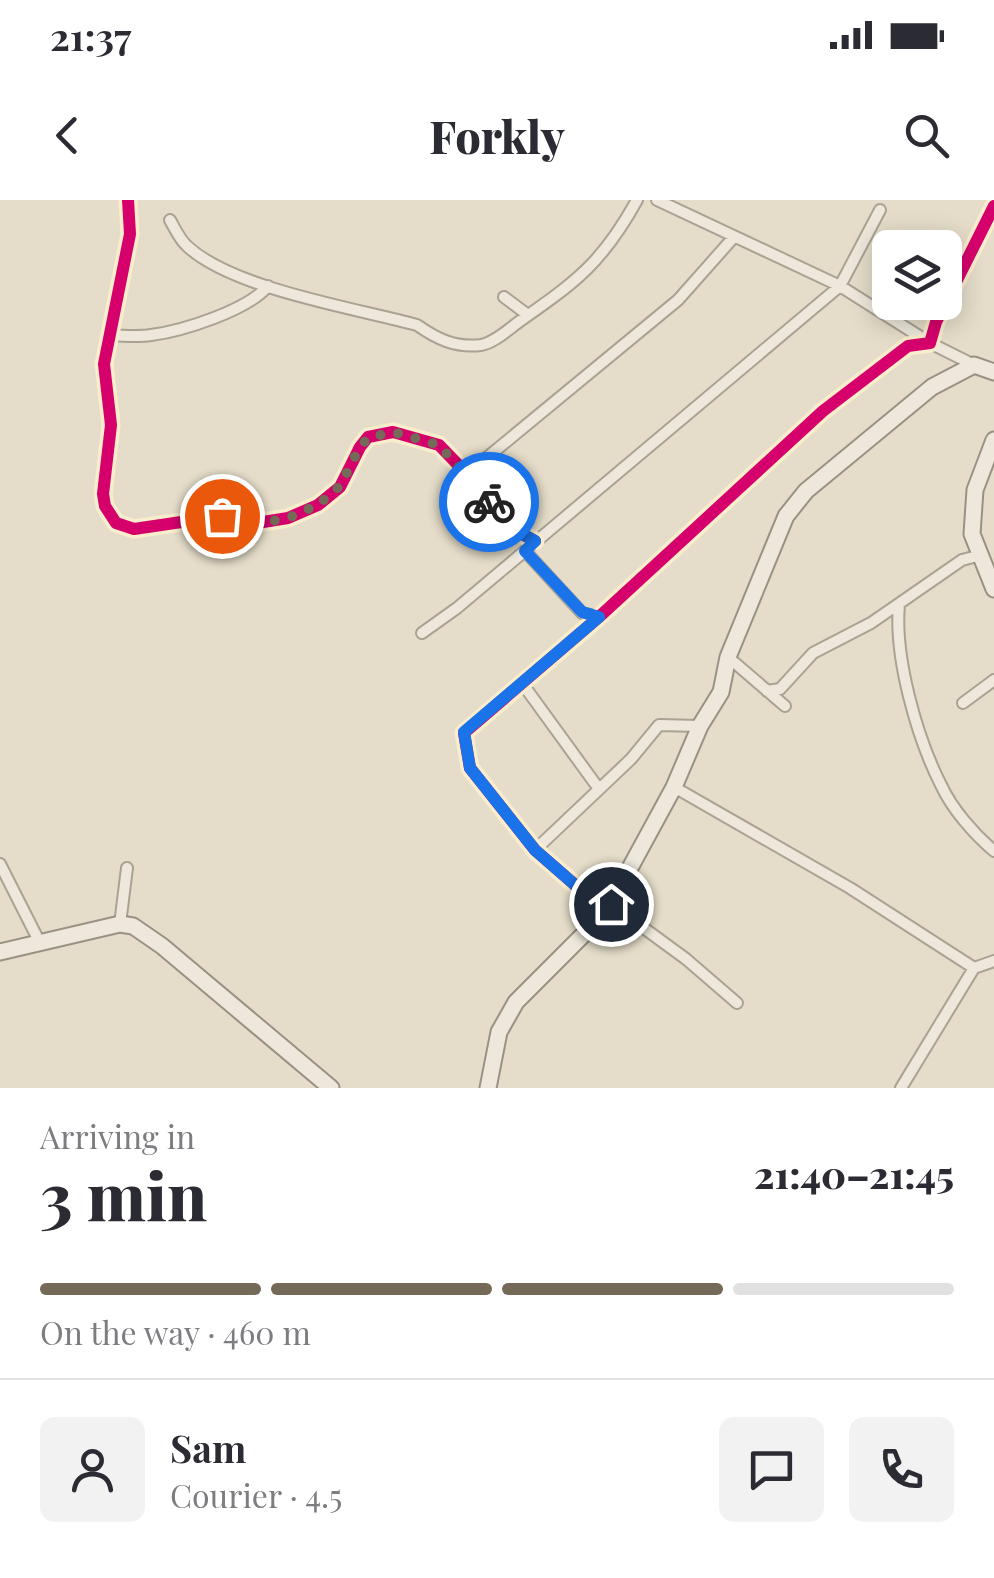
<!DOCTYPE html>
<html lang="en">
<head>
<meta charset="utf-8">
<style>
	body { margin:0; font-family:"Playfair Display",serif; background:#f2f2f3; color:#2b2b33; height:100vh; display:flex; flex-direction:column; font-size:38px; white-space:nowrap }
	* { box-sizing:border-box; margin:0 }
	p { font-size:32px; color:#7c7c81 }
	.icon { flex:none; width:55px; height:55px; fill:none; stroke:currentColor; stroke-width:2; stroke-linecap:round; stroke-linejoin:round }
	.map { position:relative; height:888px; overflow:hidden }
	.sheet { display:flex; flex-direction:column; background:#fff; flex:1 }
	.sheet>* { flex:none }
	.tools { position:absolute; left:872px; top:30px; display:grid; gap:20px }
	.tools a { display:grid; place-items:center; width:90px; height:90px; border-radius:15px; background:#fff; box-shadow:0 5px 25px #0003; font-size:50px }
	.pin { position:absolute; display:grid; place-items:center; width:85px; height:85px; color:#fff; margin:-42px; border:5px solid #fff; border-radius:50%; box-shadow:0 2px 10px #0007 }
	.courier { position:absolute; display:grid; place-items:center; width:100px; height:100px; margin:-50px; border:8px solid #1a73e8; border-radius:50%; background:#fff; color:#222; box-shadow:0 2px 12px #0007 }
	.overview em { font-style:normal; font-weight:800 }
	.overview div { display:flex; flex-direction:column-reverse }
	.overview { display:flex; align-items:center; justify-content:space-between; height:170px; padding:0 40px }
	h1 { font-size:65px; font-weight:800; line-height:75px }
	.bar { display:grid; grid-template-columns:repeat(4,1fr); gap:15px 10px; align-content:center; height:120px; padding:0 40px }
	.bar i { height:12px; border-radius:8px; background:#e1e1e2 }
	.bar .current { background:#756957 }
	.bar p { grid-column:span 4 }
	.line { display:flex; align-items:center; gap:25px; padding:0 40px; border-top:2px solid #e1e1e2 }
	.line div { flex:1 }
	.round { display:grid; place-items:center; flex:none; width:105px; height:105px; border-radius:15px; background:#f2f2f3 }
	.status { display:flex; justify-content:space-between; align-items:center; height:70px; padding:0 50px; background:#fff; direction:ltr }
	.status svg { height:28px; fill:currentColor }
	header { display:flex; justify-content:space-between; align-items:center; height:130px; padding:0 40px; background:#fff; font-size:45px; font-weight:800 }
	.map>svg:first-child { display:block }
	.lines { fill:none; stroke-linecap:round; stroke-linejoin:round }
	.street-casing { stroke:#aaa293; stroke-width:14 }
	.secondary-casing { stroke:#999183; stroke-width:19 }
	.street { stroke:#ede8db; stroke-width:10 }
	.secondary { stroke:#ede8db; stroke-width:15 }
	.cycleway-casing { stroke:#f9edcc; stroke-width:19 }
	.cycleway { stroke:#d6006c; stroke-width:12 }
	.done { stroke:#756957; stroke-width:10; stroke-dasharray:0 18 }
	.route { stroke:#1a73e8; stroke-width:12 }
</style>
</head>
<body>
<div class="status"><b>21:37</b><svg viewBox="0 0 49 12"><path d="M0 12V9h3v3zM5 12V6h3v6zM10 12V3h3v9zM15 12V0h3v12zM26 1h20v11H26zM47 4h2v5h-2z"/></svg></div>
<header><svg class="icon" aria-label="back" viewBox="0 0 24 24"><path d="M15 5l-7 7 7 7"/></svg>Forkly<svg class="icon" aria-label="search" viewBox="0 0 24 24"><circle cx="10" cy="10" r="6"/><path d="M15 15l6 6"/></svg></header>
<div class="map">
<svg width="994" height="888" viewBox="0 0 994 888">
	<rect width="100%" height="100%" fill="#e5ddc9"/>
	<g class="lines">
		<g class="street-casing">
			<path id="street" d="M 128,0 L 130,34 L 104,164 L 111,225 L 103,294 L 105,306 L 116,323 L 134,329 L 222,316 L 257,323 L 288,318 L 318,305 L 340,287 L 360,247 L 368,237 L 393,232 L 439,245 L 467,274 L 507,326 L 535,341
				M 657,0 L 840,86 L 930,143 L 974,165
				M 170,20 C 175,29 180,40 187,46 C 233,89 355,108 417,125 C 437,139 455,148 481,145 C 494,143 509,129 520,121 C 577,81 602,63 637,0
				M 504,97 L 528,115
				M 110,135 C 124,136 138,137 151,135 C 183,131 248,110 268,86
				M 467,274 L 678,100 L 733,38
				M 525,351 L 582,413 L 599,417
				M 899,405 C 894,457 917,538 941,585 C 952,609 974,634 994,651
				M 422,433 L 457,408 L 840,86 L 880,10
				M 728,457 L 785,506
				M 522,483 L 599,589
				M 767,491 L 780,489 L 813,453 L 871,423 L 962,360 L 981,355
				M 963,503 L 994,480
				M 674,587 L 850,688 L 974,768
				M 535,650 L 631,559 L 659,525 L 700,526
				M 0,664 L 40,743
				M 611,704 L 686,759 L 737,803
				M 606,712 L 535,650 L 470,568 L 464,533 L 599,417 L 823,211 L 908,146 L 930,143 L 936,122 L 994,6
				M 120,724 L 127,668
				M 901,888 L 974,768 L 994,761"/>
		</g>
		<g class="secondary-casing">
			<path id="secondary" d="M 994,240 L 975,290 L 972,334 L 994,389
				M 0,752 L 120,724 L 133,726 L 162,746 L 331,888
				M 488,888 L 499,832 L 516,802 L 606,712 L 674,587 L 700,526 L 721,492 L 728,457 L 786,316 L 806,291 L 932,187 L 974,165 L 994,172"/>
		</g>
		<use href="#street" class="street"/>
		<use href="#secondary" class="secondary"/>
		<g class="cycleway-casing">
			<path id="cycleway" d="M 128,0 L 130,34 L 104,164 L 111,225 L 103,294 L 105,306 L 116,323 L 134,329 L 222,316 L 257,323 L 288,318 L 318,305 L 340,287 L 360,247 L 368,237 L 393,232 L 439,245 L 467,274 L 507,326 L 535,341
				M 606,712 L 535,650 L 470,568 L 464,533 L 599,417 L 823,211 L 908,146 L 930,143 L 936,122 L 994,6"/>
		</g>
		<use href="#cycleway" class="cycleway"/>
	</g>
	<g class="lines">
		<path class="done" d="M 222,316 L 256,324 L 288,318 L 318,305 L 340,286 L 360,247 L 368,238 L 393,232 L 439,245 L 489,302"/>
		<path class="route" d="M 489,302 L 508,326 L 535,341 L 525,351 L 582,412 L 599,417 L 464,532 L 470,568 L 535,650 L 606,712 L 611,704"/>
	</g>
</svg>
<div class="tools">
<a><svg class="icon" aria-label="layers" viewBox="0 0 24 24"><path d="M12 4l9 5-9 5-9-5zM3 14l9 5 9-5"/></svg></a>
</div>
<div class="pin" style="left:222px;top:316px;background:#ea580c"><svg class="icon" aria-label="bag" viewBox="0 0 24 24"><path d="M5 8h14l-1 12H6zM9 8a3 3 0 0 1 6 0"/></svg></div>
<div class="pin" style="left:611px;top:704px;background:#1f2937"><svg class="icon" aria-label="home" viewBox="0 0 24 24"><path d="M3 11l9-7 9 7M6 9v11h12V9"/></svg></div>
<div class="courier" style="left:489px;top:302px"><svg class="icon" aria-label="bike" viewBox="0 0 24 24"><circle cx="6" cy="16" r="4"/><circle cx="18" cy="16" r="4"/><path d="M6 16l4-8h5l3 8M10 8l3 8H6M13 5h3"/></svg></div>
</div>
<section class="sheet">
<div class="overview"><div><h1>3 min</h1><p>Arriving in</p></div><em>21:40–21:45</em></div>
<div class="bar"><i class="current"></i><i class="current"></i><i class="current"></i><i></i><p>On the way · 460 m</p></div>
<div class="line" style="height:180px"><a class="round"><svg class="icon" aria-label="person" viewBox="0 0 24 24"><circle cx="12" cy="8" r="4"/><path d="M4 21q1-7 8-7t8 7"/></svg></a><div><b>Sam</b><p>Courier · 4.5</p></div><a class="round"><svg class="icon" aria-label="chat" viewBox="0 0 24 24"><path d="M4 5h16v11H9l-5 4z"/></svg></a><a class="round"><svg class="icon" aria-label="phone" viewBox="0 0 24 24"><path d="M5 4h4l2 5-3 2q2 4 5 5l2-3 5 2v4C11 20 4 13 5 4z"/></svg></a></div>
</section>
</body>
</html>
